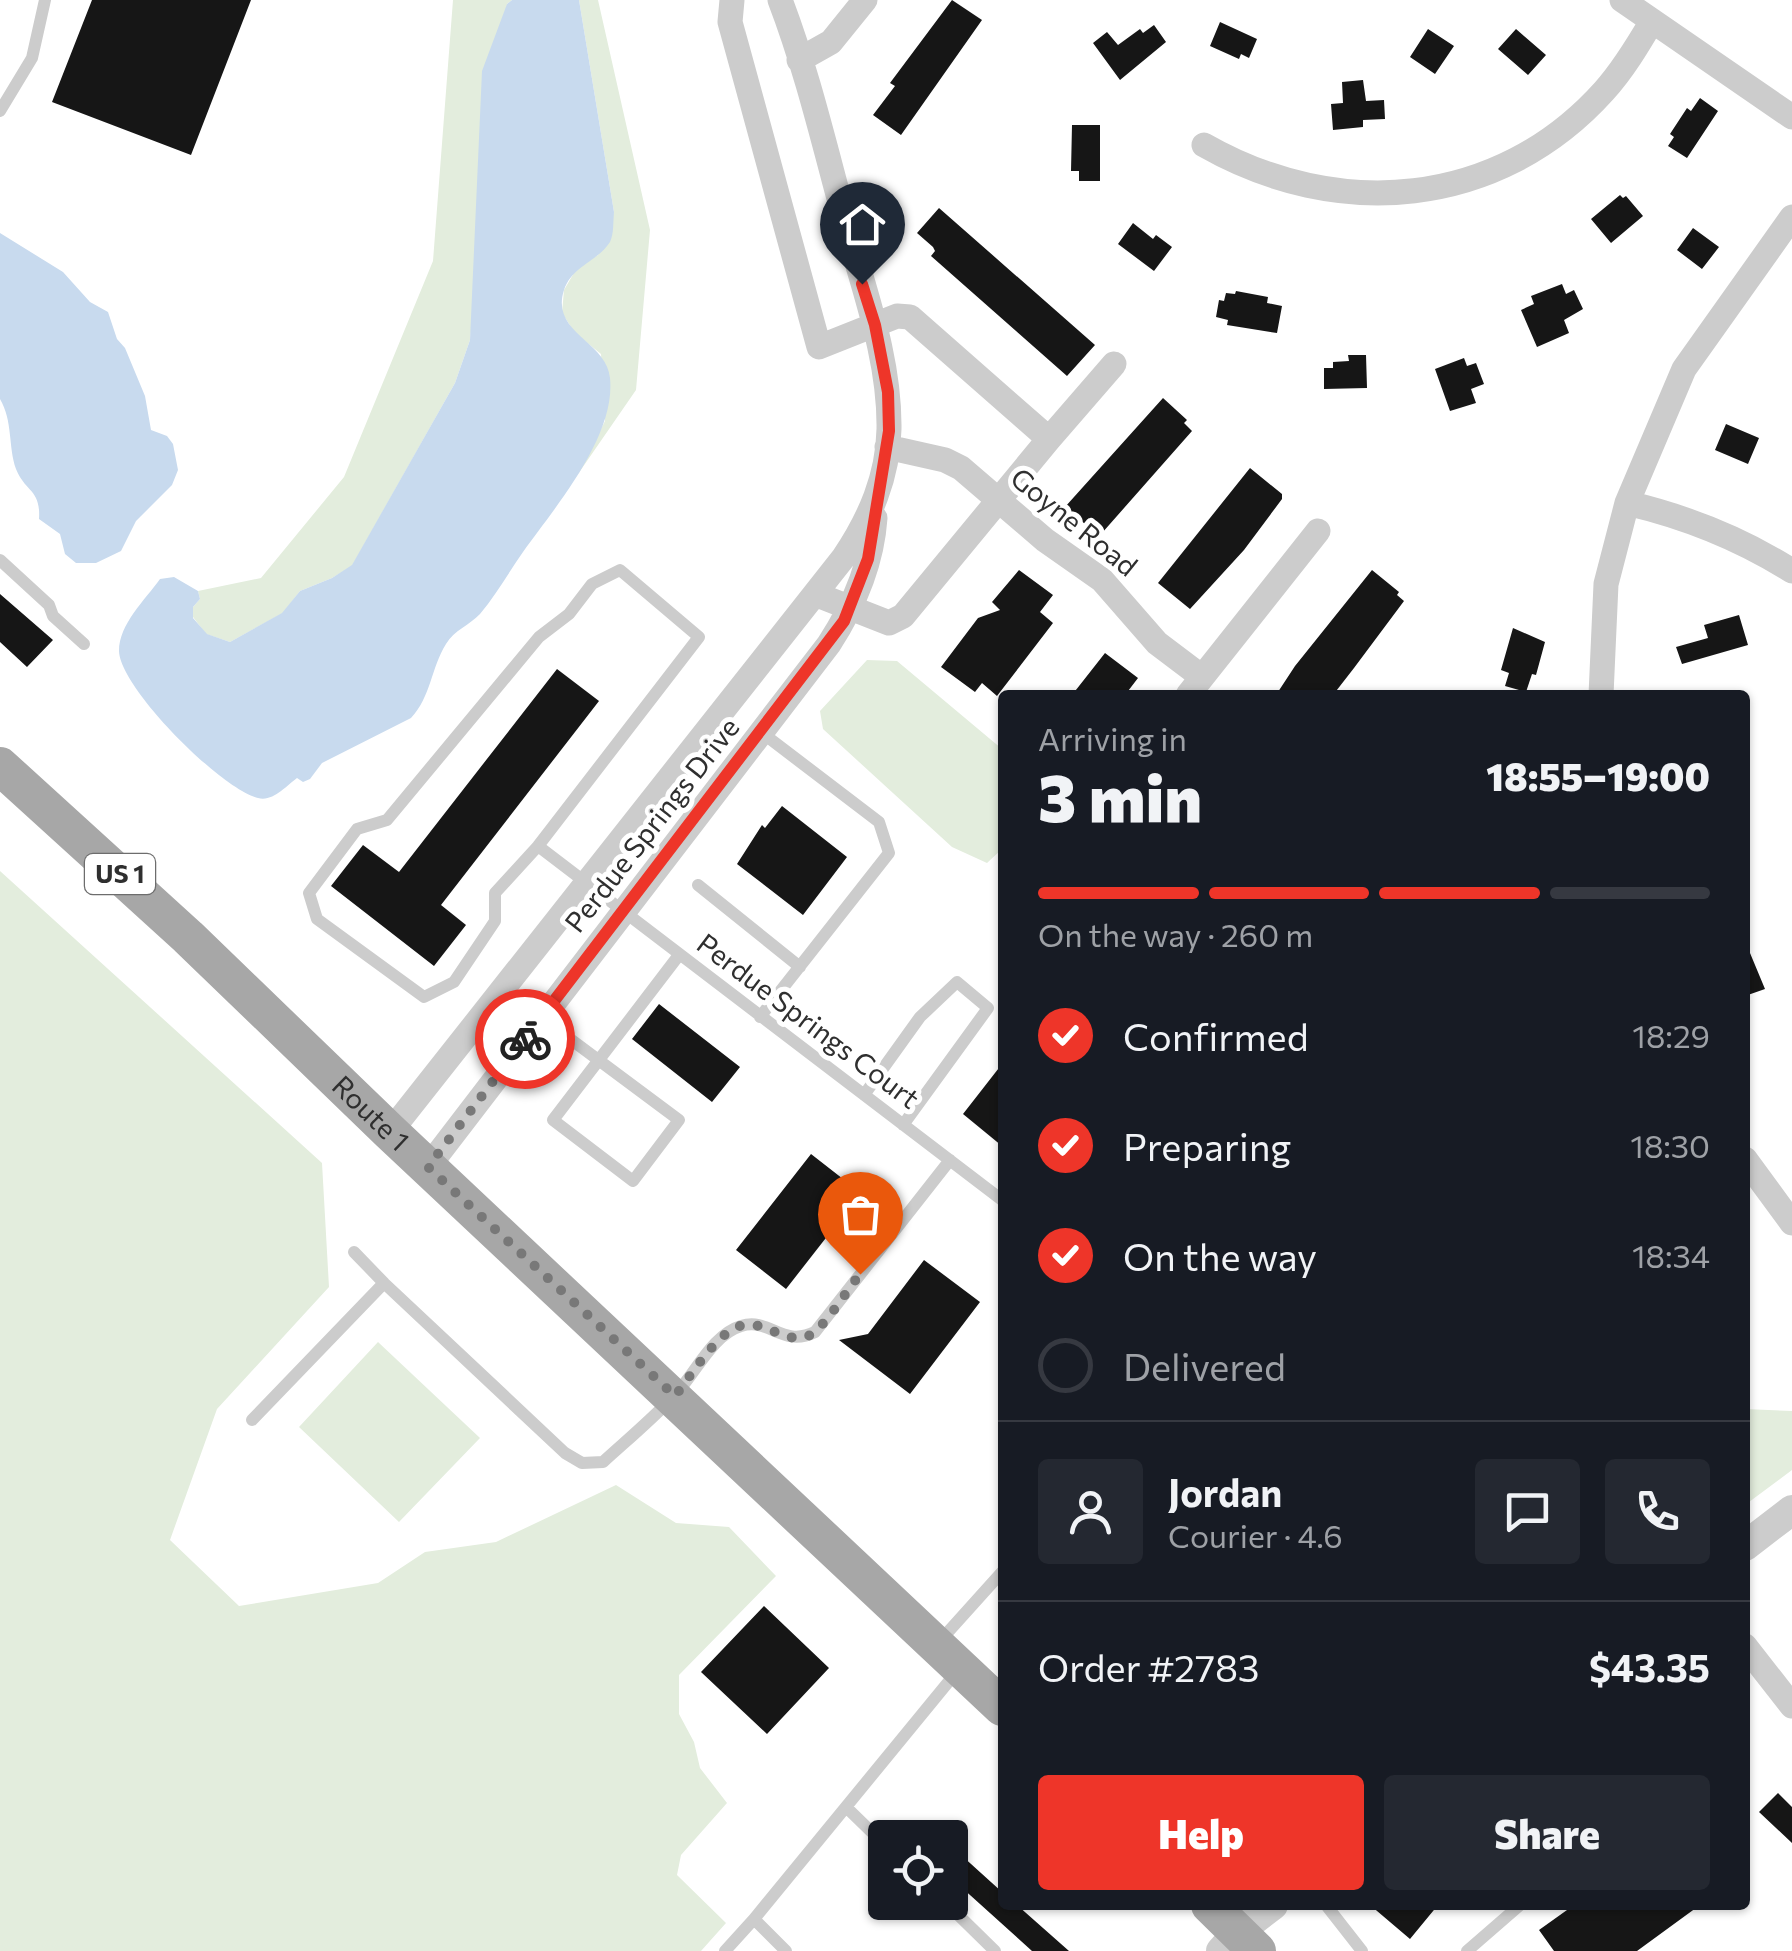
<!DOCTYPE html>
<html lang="en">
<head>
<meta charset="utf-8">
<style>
	body { margin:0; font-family:Commissioner,sans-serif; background:#242831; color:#f1f3f6; height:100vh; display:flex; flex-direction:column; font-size:38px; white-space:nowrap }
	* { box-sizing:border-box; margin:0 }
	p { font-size:32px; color:#9ea1a6 }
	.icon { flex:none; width:55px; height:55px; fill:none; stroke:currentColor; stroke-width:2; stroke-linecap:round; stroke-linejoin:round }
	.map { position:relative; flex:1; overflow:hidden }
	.details { position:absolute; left:998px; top:690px; width:752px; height:1220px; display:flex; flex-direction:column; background:#171b24; border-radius:10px; box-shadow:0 2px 8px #0004 }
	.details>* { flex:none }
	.tools { position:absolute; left:868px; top:1820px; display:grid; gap:20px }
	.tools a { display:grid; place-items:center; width:100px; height:100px; border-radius:10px; background:#171b24; box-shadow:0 2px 8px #0004; font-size:50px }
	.pin { position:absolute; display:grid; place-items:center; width:85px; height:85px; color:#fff; margin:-102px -42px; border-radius:50% 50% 50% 0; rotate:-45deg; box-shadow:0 0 10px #0007 }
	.pin .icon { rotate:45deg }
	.courier { position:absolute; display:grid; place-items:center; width:100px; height:100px; margin:-50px; border:8px solid #ee3529; border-radius:50%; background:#fff; color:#222; box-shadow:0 2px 12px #0007 }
	.overview em { font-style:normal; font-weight:800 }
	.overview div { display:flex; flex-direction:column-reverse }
	.overview { display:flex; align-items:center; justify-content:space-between; height:170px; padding:0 40px }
	h1 { font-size:65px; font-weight:800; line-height:75px }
	.bar { display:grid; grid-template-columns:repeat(4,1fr); gap:15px 10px; align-content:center; height:120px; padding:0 40px }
	.bar i { height:12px; border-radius:8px; background:#363941 }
	.bar .active { background:#ee3529 }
	.bar p { grid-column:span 4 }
	.line { display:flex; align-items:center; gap:25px; padding:0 40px; border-top:2px solid #363941 }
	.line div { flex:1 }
	.round { display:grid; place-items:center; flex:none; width:105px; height:105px; border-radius:10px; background:#242831 }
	ol { padding:0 40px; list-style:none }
	li { display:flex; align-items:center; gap:30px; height:110px }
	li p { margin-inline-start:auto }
	li .icon { padding:10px; border-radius:50%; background:#ee3529; color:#fff; stroke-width:4 }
	li:last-child { color:#9ea1a6 }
	li i { width:55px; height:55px; border:5px solid #363941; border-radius:50% }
	.cta { display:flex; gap:20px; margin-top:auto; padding:20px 40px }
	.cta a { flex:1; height:115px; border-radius:10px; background:#ee3529; color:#fff; font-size:40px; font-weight:800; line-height:115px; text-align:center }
	.cta a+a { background:#242831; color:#f1f3f6 }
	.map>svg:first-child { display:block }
	.green { fill:#e3eddd }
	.water { fill:#c8daee }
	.building { fill:#161616 }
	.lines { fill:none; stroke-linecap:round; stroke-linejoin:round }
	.service { stroke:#ccc; stroke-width:12 }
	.minor { stroke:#ccc; stroke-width:25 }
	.tertiary { stroke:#ccc; stroke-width:30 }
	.primary { stroke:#a7a7a7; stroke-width:38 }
	.done { stroke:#787878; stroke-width:10; stroke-dasharray:0 18 }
	.route { stroke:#ee3529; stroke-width:12 }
	.labels { text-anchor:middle; stroke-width:10; stroke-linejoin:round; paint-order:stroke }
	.shield { fill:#fff; stroke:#6d6d6d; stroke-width:2.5 }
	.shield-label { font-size:25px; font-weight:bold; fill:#2f2f2f }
	.street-label { font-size:28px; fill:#2f2f2f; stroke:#fff }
</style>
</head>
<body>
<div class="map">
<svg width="1792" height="1951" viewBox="0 0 1792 1951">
	<rect width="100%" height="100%" fill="#fff"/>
	<path class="green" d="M 453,0 L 512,0 L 507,4 L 470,340 L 455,383 L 352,566 L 332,578 L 300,591 L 283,613 L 230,642 L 206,634 L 193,617 L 193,607 L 200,599 L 198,591 L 261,578 L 344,477 L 433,261 Z
		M 579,0 L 598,0 L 650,230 L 636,390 L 578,474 L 605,421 L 601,354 L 575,333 L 562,313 L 564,290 L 578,266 L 598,255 L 614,212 Z
		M 867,660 L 897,661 L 1002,749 L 1002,849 L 987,863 L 952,847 L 823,729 L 820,711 Z
		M 0,871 L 322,1163 L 329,1287 L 217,1409 L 170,1540 L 239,1606 L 378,1583 L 425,1552 L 496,1542 L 616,1485 L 676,1523 L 729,1527 L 776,1576 L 679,1675 L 679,1714 L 694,1742 L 700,1768 L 727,1803 L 681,1855 L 677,1875 L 726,1923 L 701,1951 L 0,1951 Z
		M 378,1342 L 480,1438 L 399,1522 L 299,1427 Z
		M 1745,1409 L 1792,1411 L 1792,1470 L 1745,1505 Z"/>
	<path class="water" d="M 512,0 L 579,0 L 614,212 C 613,222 614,234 610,242 C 597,262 572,266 564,290 C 550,333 607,341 610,378 C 616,437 555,507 523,552 C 509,572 496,595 480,614 C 470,625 454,630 446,644 C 431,668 431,697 411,718 L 322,763 L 310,779 L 303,782 L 297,778 C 286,786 273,802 258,798 C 221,789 120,688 119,651 C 119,624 145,600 160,579 L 174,577 L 198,591 L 200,599 L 193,607 L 193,618 L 207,634 L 230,642 L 282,613 L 300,591 L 332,578 L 352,565 L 455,383 L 470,340 L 482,71 L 507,4 Z
		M 0,233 L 63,272 L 90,302 L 108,312 L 117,339 L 125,348 L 145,396 L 151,430 L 167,436 L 173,444 L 178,470 L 172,485 L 136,521 L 121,551 L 96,563 L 76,563 L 65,554 L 60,534 L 39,519 C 41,489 25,492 16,469 C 8,446 13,421 0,399 Z"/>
	<path class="building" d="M 92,0 L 251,0 L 191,155 L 52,102 Z
		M 952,0 L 982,20 L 901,135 L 873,115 L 895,86 L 890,83 Z
		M 1220,22 L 1257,39 L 1249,58 L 1241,54 L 1239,59 L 1210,46 Z
		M 1154,25 L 1166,42 L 1120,80 L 1093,43 L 1107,32 L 1118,45 L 1140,29 L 1143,33 Z
		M 1428,29 L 1454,46 L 1435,74 L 1410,57 Z
		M 1516,29 L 1546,55 L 1528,75 L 1498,49 Z
		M 1363,80 L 1366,101 L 1384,100 L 1385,119 L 1363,120 L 1363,127 L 1333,130 L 1331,104 L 1343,103 L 1342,82 Z
		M 1700,98 L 1718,111 L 1687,158 L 1668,146 L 1674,137 L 1670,134 L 1687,108 L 1691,111 Z
		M 1072,125 L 1100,125 L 1100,181 L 1079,181 L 1079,171 L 1071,171 Z
		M 1620,195 L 1623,198 L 1626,196 L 1643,216 L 1611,243 L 1591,219 Z
		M 939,208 L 1095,345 L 1067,376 L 931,256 L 935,251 L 933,247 L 917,233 Z
		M 1133,223 L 1153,239 L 1156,235 L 1172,247 L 1154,271 L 1118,244 Z
		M 1693,228 L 1719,247 L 1702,269 L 1677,250 Z
		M 1562,284 L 1566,294 L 1574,290 L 1583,309 L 1564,320 L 1569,333 L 1537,347 L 1521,310 L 1534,304 L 1531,296 Z
		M 1236,291 L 1268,297 L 1267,303 L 1282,306 L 1277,333 L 1227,325 L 1228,320 L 1216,317 L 1219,300 L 1224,301 L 1226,293 L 1235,294 Z
		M 1348,355 L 1366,355 L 1367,388 L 1324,389 L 1324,368 L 1333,368 L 1333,362 L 1349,361 Z
		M 1464,358 L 1467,366 L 1476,363 L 1484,384 L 1471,389 L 1476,403 L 1450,411 L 1435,369 Z
		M 1163,398 L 1187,420 L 1184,423 L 1192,431 L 1102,533 L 1095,527 L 1092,530 L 1065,507 Z
		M 1726,424 L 1759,438 L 1748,464 L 1715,450 Z
		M 1250,468 L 1282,494 L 1282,499 L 1244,550 L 1190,609 L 1158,583 Z
		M 1019,570 L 1053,595 L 1040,612 L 1053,623 L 997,696 L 982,683 L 975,692 L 941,667 L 978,618 L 1000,610 L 992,602 Z
		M 1372,570 L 1399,592 L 1397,595 L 1404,601 L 1354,668 L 1333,695 L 1276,695 L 1295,666 Z
		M 0,594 L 53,640 L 27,667 L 0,642 Z
		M 1739,615 L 1748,645 L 1682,664 L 1676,647 L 1708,638 L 1704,625 Z
		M 1513,628 L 1545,642 L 1536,675 L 1532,674 L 1526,692 L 1505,686 L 1509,673 L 1501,670 Z
		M 1105,653 L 1138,678 L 1125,695 L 1072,695 Z
		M 557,669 L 599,701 L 441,905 L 466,925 L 434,966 L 331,886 L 363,845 L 399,872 Z
		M 782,806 L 847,857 L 803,915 L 737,864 L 762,825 L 765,828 Z
		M 1745,941 L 1765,989 L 1745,996 Z
		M 659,1004 L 740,1067 L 712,1102 L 632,1039 Z
		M 1002,1064 L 1002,1146 L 963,1114 Z
		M 811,1154 L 861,1193 L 786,1289 L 736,1250 Z
		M 924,1260 L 980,1302 L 910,1394 L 839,1340 L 868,1334 Z
		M 764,1606 L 829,1668 L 767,1734 L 701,1672 Z
		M 1778,1793 L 1792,1807 L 1792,1843 L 1759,1812 Z
		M 950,1845 L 1002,1892 L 1002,1905 L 1017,1905 L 1069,1951 L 1032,1951 L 950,1877 Z
		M 1370,1905 L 1438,1905 L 1410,1939 Z
		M 1574,1905 L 1700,1905 L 1637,1951 L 1554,1951 L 1539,1930 Z"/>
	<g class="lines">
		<path class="service" d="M 0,111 L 32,58 L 45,0
			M 0,560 L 49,605 L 53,616 L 84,644
			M 538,846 L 495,893 L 495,921 L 454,982 L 424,997 L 317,919 L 309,893 L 357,829 L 387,820 L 539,637 L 569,614 L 592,584 L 620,570 L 699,637 L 538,846 L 1002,1200
			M 698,885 L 800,967
			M 760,1017 L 889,853 L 879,822 L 761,732
			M 542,1018 L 679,1120 L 633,1181 L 553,1120 L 679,955
			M 864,1095 L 920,1017 L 957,982 L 988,1008 L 903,1125
			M 354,1252 L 384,1283
			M 252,1420 L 384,1283 L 565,1453 L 582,1463 L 603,1462 C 626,1441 650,1421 672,1398 C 694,1377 711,1335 741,1326 C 770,1317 782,1348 815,1332 L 950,1160
			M 939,1642 L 1002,1572
			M 847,1808 L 885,1845
			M 945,1902 L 995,1951
			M 1326,1905 L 1362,1951
			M 725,1951 L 754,1919
			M 786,1951 L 754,1919 L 959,1669
			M 1467,1951 L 1520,1905"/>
		<path class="minor" d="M 732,0 L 730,22 L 819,347 L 897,316 L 910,317 L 1049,439 L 903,616 L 889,623 L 815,594
			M 1622,0 L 1792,117
			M 799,60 L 831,42 L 865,0
			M 1204,145 C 1337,221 1498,209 1604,91 C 1623,70 1638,45 1652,21
			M 1049,439 L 1114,364
			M 887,447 L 945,460 L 961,468 L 1045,540 L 1102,580 L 1157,643 L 1202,677
			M 1627,503 C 1687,517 1740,538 1792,571
			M 1188,695 L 1318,531
			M 1601,695 L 1606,584 L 1627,503 L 1684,369 L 1792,217
			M 390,1132 L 844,557 C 870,518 888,477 889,429 C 890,360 865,293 847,228 C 826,152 808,73 780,0
			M 1745,1159 L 1792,1223
			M 428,1167 L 829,644 C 853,607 872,563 875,518
			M 1745,1646 L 1792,1706"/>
		<path class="tertiary" d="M 1745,1546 L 1792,1510
			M 1221,1951 L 1238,1932 L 1273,1905"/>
		<g class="primary">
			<path id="s1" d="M 0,766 L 188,937 L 390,1132 L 1002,1707"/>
			<path d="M 1210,1905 L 1257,1951"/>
		</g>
	</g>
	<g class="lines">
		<path class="done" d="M 525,1039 L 428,1167 L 675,1396 C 690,1377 715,1336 737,1327 C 765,1315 791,1354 817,1330 C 833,1314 846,1292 860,1274"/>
		<path class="route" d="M 525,1039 L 844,621 L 868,559 L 889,431 L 888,392 L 875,325 L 862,284"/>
	</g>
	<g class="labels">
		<rect class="shield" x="85" y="854" width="70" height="40" rx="8"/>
		<g class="shield-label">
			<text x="120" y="883">US 1</text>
		</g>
		<g class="street-label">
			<text transform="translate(1074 522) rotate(39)" y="10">Goyne Road</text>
			<text transform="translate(652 825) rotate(-52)" y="10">Perdue Springs Drive</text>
			<text transform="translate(808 1021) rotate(37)" y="10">Perdue Springs Court</text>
			<text dy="10" stroke="none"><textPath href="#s1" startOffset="508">Route 1</textPath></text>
		</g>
	</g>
</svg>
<div class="tools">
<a><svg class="icon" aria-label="locate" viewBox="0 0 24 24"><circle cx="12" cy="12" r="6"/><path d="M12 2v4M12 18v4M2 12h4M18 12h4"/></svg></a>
</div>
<div class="pin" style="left:860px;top:1274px;background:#ea580c"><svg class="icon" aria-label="bag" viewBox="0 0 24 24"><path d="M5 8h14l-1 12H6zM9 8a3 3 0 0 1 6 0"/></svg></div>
<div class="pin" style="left:862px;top:284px;background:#1f2937"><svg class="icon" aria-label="home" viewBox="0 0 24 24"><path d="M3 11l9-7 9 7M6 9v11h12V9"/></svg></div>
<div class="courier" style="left:525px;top:1039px"><svg class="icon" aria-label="bike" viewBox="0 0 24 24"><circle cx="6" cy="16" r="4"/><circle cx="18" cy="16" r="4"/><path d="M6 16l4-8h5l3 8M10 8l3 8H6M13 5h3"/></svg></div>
<section class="details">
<div class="overview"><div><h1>3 min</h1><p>Arriving in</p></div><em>18:55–19:00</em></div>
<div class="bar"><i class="active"></i><i class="active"></i><i class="active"></i><i></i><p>On the way · 260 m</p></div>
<ol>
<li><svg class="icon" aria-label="check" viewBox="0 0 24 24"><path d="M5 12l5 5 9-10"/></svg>Confirmed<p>18:29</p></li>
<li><svg class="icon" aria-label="check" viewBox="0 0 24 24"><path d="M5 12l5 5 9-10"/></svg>Preparing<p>18:30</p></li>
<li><svg class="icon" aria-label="check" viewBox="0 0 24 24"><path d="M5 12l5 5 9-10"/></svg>On the way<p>18:34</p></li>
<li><i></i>Delivered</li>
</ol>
<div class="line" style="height:180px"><a class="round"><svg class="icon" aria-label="person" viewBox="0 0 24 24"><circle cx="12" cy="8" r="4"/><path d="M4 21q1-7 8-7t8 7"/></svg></a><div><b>Jordan</b><p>Courier · 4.6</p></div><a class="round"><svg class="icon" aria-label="chat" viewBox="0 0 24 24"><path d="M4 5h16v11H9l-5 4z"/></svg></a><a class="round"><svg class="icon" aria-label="phone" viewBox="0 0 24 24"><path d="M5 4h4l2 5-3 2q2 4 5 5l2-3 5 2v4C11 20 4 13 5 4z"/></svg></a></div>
<div class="line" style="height:130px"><div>Order #2783</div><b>$43.35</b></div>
<div class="cta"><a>Help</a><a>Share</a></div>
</section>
</div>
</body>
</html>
